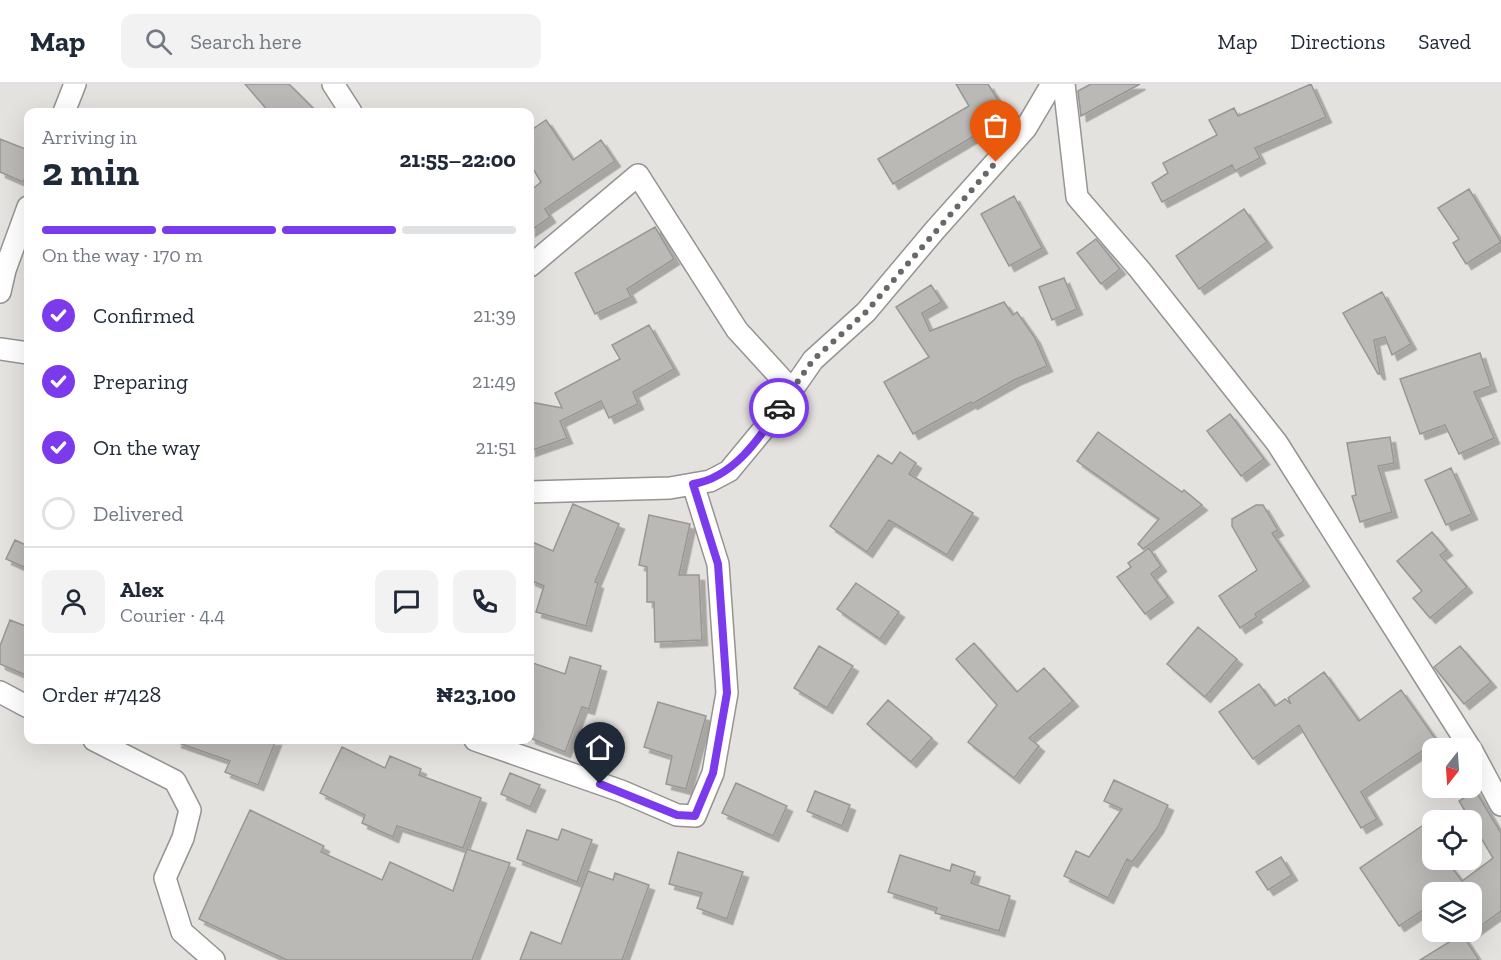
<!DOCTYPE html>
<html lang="en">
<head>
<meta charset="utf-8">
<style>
	body { margin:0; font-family:"Zilla Slab",serif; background:#f2f2f3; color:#1f2937; height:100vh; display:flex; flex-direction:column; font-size:22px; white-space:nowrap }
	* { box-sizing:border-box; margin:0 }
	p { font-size:20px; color:#747a83 }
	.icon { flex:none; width:33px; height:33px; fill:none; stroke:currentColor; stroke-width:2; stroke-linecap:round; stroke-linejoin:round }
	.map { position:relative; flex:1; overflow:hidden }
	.sheet { position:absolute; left:24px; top:24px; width:510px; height:636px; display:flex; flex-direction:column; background:#fff; border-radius:12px; box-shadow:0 6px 24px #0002 }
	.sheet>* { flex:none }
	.needle { width:39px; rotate:197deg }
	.tools { position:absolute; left:1422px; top:654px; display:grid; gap:12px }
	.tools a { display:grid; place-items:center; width:60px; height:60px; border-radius:12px; background:#fff; box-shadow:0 6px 24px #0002; font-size:30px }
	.pin { position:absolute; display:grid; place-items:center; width:51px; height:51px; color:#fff; margin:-62px -26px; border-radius:50% 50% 50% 0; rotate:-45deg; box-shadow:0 0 6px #0007 }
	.pin .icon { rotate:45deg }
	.courier { position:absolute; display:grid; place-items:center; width:60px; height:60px; margin:-30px; border:4px solid #7c3aed; border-radius:50%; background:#fff; color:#222; box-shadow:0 2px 8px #0007 }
	.overview em { font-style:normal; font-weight:800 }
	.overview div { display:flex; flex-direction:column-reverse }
	.overview { display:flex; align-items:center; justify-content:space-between; height:102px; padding:0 18px }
	h1 { font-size:39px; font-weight:800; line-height:45px }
	.bar { display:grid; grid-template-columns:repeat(4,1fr); gap:9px 6px; align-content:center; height:72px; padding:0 18px }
	.bar i { height:8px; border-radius:4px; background:#e0e1e3 }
	.bar .active { background:#7c3aed }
	.bar p { grid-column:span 4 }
	.line { display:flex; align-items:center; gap:15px; padding:0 18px; border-top:2px solid #e0e1e3 }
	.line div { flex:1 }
	.round { display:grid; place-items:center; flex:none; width:63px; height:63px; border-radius:12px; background:#f2f2f3 }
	ol { padding:0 18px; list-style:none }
	li { display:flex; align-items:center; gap:18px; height:66px }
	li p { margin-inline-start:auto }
	li .icon { padding:6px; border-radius:50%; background:#7c3aed; color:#fff; stroke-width:4 }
	li:last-child { color:#747a83 }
	li i { width:33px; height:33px; border:3px solid #e0e1e3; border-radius:50% }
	header { display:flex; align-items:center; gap:36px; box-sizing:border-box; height:84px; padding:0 30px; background:#fff; border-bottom:2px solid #e0e1e3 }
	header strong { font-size:28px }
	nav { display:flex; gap:33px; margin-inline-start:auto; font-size:21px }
	.search { width:420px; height:54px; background:#f2f2f3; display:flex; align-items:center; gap:15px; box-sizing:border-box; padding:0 21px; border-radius:12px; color:#747a83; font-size:22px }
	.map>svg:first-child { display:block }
	.building { fill:#bbb9b6; stroke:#999794; stroke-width:1.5; filter:url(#shadow) }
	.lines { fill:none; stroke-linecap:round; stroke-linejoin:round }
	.minor-casing { stroke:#969390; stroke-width:24 }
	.minor { stroke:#fff; stroke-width:21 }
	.done { stroke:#696866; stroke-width:6; stroke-dasharray:0 10.8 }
	.route { stroke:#7c3aed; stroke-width:8 }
</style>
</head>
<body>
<header>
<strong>Map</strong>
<div class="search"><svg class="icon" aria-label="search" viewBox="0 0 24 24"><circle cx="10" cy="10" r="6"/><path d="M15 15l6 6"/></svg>Search here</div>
<nav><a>Map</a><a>Directions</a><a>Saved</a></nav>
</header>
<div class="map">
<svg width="1501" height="876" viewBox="0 0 1501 876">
	<defs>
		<filter id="shadow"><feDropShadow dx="5.5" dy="5.5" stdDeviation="0" flood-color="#0004"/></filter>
	</defs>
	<rect width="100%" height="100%" fill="#e4e2de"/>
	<path class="building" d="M 245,0 L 289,0 L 317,28 L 269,28 Z
		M 956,0 L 988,0 L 1006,29 L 974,48 L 976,51 L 893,100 L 878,75 L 969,22 Z
		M 1091,0 L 1140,0 L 1081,32 L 1078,7 Z
		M 1311,0 L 1326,33 L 1255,64 L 1260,74 L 1235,87 L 1232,81 L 1162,118 L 1152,99 L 1168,89 L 1163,79 L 1217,51 L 1209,36 L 1234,24 L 1238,32 Z
		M 546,36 L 573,76 L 601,56 L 615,77 L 545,125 L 550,133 L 530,147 L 530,103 L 531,106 L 541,98 L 530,80 L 530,47 Z
		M 0,55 L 28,66 L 28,86 L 23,98 L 0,88 Z
		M 1469,105 L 1501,158 L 1466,180 L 1453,159 L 1459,155 L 1438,124 Z
		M 1014,112 L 1042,164 L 1009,182 L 981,130 Z
		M 1244,125 L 1267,158 L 1199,205 L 1176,172 Z
		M 655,143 L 674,175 L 627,205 L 631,213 L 595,230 L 575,189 Z
		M 1096,155 L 1120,185 L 1101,200 L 1077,169 Z
		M 1064,194 L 1077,225 L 1052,236 L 1039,203 Z
		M 931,201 L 942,218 L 922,229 L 930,247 L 1004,218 L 1013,231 L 1017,228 L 1035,254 L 1047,282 L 1014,296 L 972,320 L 971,318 L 913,350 L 884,298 L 929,273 L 896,223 Z
		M 1382,208 L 1411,260 L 1392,271 L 1385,253 L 1374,256 L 1380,290 L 1378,290 L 1343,229 Z
		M 649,241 L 674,285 L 633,308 L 638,320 L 609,334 L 601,317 L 560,337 L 567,354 L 530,367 L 530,318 L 562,324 L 555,309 L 620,275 L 612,261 Z
		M 1480,269 L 1491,302 L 1474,308 L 1494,354 L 1459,370 L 1445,341 L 1420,350 L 1400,295 Z
		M 1230,330 L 1264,375 L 1241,392 L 1207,347 Z
		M 1098,348 L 1182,408 L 1184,406 L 1202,421 L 1143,465 L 1138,460 L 1159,435 L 1077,377 Z
		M 1390,353 L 1394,379 L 1378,382 L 1392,428 L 1360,438 L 1352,412 L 1356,411 L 1347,359 Z
		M 900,368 L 916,379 L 909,390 L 973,429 L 947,471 L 889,436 L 867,468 L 830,442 L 878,371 L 892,380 Z
		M 1451,384 L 1472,430 L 1446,441 L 1425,396 Z
		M 573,420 L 619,440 L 595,498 L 598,499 L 586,542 L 536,528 L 544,502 L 530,496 L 530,457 L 553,467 Z
		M 1256,421 L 1263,421 L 1278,446 L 1272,449 L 1304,497 L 1255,530 L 1257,533 L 1240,544 L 1219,512 L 1257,486 L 1232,442 L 1232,435 Z
		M 649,431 L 690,440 L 679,491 L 699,491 L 702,556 L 655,558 L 654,518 L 647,518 L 647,483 L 639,481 Z
		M 1432,448 L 1447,466 L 1440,471 L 1467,503 L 1430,534 L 1413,514 L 1422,507 L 1397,477 Z
		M 15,456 L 28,462 L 28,485 L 6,475 Z
		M 1149,464 L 1161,482 L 1151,490 L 1168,513 L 1145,530 L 1117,493 L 1131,483 L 1128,479 Z
		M 856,499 L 899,528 L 880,555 L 837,525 Z
		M 10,536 L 28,543 L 28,592 L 0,580 L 0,562 Z
		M 1198,543 L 1237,575 L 1205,613 L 1167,580 Z
		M 974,559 L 1017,608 L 1044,584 L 1073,617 L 1029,654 L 1039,662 L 1014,694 L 968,658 L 997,621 L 956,575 Z
		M 819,562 L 853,582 L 827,624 L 794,604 Z
		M 1460,562 L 1491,598 L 1464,620 L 1434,583 Z
		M 570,573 L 601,582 L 589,625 L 582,623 L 565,668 L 530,654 L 530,578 L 565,590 Z
		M 1324,588 L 1359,637 L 1401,606 L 1437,657 L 1361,708 L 1377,735 L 1361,744 L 1299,641 L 1253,675 L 1219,628 L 1259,600 L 1275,622 L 1285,615 L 1291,620 L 1288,614 Z
		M 888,616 L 932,654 L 911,678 L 867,640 Z
		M 658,618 L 706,632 L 686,705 L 666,700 L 672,672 L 644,663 Z
		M 177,656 L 276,656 L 258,701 L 225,688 L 230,677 L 176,658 Z
		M 342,663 L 385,684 L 390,672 L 421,685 L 419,691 L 481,714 L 463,764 L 397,742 L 393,753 L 362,739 L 365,731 L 320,709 Z
		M 510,689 L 540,701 L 530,723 L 501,710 Z
		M 1114,696 L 1168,721 L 1158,743 L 1132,778 L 1127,775 L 1108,814 L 1064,792 L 1076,767 L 1089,773 L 1122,725 L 1104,717 Z
		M 736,699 L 787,722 L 773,752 L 722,729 Z
		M 1472,701 L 1501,749 L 1501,827 L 1472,848 L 1472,808 L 1432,808 L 1432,820 L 1399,842 L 1360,784 L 1422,742 L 1432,756 L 1432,776 L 1446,776 L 1462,797 L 1493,774 L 1459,717 L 1472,709 Z
		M 815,707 L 850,721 L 842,742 L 807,727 Z
		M 250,726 L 324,762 L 321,768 L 382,796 L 390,778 L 453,807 L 467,765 L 510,779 L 472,876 L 287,876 L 199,835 Z
		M 562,745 L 592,756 L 577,798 L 517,775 L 527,746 L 558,756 Z
		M 678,768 L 743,788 L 727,835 L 697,824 L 702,809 L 669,800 Z
		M 900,771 L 950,787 L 952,780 L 975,788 L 971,799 L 1010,812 L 999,847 L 935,829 L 937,824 L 888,808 Z
		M 1281,773 L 1292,791 L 1268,806 L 1256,788 Z
		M 588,787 L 613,796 L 615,789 L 649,801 L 622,876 L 520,876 L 531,848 L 561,860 Z
		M 1462,850 L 1479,876 L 1420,876 Z"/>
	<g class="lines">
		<g class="minor-casing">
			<path id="minor" d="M 333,0 L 351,28
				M 1064,0 L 1077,113 L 1140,186 L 1277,359 L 1470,664
				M 64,28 L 75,0
				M 530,182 L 638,91 L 737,246 L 791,305
				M 0,208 L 5,186 L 28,123
				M 0,265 L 28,269
				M 530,408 L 670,404 L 710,397 L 729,387 L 772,335 L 813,276 L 866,228 L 935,146 L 1026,44 L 1052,0
				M 0,608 L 28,623
				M 94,656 L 175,697 L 190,726 L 183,754 L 165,794 L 182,848 L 214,876
				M 475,656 L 621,707 L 677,731 L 695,732 L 713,689 L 727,609 L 718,480 L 693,400
				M 1472,667 L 1501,721"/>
		</g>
		<use href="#minor" class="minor"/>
	</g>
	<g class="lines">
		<path class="done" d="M 779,324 L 813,276 L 866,228 L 996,78"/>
		<path class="route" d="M 600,700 L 677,731 L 695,732 L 713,689 L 727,609 L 718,480 L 693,400 C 732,394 759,356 779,324"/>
	</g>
</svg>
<div class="tools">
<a><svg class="needle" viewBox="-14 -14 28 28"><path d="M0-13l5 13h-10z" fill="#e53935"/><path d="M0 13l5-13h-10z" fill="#747a83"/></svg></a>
<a><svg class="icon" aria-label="locate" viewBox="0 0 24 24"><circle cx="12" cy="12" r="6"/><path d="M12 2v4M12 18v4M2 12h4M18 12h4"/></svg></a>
<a><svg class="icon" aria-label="layers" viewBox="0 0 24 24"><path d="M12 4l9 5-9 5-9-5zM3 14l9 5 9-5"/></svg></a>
</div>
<div class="pin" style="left:996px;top:78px;background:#ea580c"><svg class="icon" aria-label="bag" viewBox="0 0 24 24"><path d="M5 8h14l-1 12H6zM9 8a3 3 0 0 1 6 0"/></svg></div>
<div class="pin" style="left:600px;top:700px;background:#1f2937"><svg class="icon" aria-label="home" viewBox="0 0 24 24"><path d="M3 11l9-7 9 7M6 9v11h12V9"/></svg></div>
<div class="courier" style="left:779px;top:324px"><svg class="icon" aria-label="car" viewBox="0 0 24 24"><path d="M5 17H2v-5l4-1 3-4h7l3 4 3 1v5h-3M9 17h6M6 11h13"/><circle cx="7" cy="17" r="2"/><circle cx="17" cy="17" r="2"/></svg></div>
<section class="sheet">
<div class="overview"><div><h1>2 min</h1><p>Arriving in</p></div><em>21:55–22:00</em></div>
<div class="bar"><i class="active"></i><i class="active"></i><i class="active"></i><i></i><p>On the way · 170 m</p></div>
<ol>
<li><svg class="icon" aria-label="check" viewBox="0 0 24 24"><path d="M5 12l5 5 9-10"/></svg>Confirmed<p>21:39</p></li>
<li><svg class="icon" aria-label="check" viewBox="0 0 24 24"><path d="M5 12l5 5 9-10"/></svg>Preparing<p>21:49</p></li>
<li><svg class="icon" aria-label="check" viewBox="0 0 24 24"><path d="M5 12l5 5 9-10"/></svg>On the way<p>21:51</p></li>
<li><i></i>Delivered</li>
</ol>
<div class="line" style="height:108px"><a class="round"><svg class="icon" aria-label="person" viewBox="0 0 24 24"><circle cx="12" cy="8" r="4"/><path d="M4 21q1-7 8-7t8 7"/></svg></a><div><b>Alex</b><p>Courier · 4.4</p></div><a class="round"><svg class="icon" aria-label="chat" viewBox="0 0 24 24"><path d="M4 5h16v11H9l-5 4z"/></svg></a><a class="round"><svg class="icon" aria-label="phone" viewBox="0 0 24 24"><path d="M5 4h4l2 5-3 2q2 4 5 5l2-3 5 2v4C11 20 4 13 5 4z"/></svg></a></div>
<div class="line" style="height:78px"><div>Order #7428</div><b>₦23,100</b></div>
</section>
</div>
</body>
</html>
